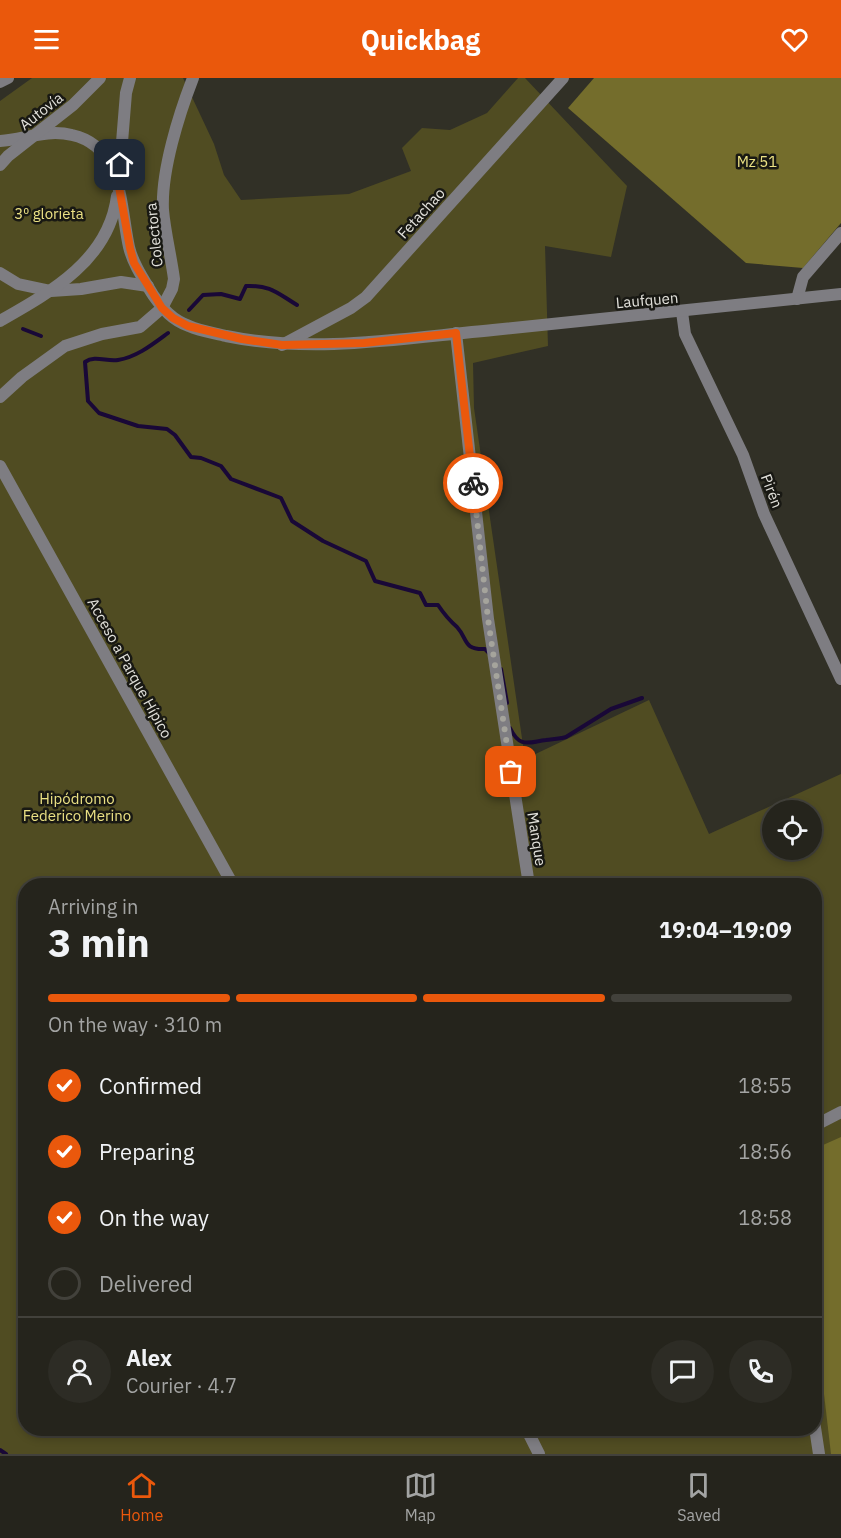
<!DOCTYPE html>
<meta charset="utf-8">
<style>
body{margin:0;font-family:"IBM Plex Sans",sans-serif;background:#2d2c25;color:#f1f3f6;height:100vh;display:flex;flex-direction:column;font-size:22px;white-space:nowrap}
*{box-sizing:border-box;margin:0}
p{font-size:20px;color:#a3a4a3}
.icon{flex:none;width:33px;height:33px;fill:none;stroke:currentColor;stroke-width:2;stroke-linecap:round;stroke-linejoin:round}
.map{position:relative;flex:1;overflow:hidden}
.details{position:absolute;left:18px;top:800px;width:804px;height:558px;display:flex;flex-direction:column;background:#25241c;border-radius:24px;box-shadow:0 3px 9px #0003,0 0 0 2px #42413b}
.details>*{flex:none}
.buttons{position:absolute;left:762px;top:722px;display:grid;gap:12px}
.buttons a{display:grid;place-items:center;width:60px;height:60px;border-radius:50%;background:#25241c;box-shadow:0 3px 9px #0003,0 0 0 2px #42413b;font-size:30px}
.pin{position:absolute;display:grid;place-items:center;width:51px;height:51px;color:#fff;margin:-26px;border-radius:12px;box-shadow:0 3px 9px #0006}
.courier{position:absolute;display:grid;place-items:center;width:60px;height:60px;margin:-30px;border:4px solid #ea580c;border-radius:50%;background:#fff;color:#222;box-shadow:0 2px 8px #0007}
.summary em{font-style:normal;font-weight:800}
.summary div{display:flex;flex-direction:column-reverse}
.summary{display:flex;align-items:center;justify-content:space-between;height:102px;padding:0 30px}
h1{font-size:39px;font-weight:800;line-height:45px}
.bar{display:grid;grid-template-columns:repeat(4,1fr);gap:9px 6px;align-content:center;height:72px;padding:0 30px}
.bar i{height:8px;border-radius:4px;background:#42413b}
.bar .current{background:#ea580c}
.bar p{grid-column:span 4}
.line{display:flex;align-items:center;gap:15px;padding:0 30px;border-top:2px solid #42413b}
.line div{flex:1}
.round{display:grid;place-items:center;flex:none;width:63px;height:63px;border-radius:32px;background:#2d2c25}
ol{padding:0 30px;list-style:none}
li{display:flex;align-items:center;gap:18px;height:66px}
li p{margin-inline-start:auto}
li .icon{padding:6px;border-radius:50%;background:#ea580c;color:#fff;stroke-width:4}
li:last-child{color:#a3a4a3}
li i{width:33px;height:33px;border:3px solid #42413b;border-radius:50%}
header{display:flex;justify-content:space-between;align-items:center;height:78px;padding:0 30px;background:#ea580c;color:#fff;font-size:27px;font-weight:800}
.tabs{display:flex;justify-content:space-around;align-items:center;height:84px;border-top:2px solid #42413b;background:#25241c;font-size:16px;color:#a3a4a3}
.tabs a{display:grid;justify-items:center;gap:3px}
.tabs .current{color:#ea580c}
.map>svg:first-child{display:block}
.green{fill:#504c22;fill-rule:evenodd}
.forest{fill:#746d2c}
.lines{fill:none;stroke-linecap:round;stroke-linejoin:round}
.stream{stroke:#190837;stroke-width:4}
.minor{stroke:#7e7d82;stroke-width:12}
.tertiary{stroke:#7e7d82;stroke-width:12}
.done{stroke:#a5a49c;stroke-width:6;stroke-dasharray:0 10.8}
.route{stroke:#ea580c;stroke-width:8}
.labels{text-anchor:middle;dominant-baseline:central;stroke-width:5;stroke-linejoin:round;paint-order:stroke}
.street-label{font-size:15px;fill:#e3e2dc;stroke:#181813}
.park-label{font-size:15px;fill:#ebe184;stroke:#181813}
</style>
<header><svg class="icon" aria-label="menu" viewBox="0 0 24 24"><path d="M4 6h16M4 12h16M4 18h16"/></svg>Quickbag<svg class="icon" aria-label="heart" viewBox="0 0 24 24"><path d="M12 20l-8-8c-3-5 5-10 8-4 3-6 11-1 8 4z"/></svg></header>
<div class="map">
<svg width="841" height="1376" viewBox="0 0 841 1376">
<rect width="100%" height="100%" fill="#313026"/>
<path class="green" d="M32,0h151l31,66 10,31 17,25 108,-6 62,-23 -9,-23 20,-20 28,2 37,-17 31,-35h7l102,108 -16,71 -66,-11 3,100 -75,17 1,45 51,351 124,-59 60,134 132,-60v680h-841v-1353zM772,732h40v39h-40zM26,807h788v543h-788z"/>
<g class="forest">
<path d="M594,0h247v145l-38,45 -57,-5 -178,-155z"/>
<path d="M841,1059v317h-10l-17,-146v-159z"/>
</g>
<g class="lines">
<g class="stream">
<path d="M189,232l14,-15 18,-1 19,5 6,-13c25,-1 31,7 51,19"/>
<path d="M23,251l18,7"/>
<path d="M168,255c-15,11 -31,24 -50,27 -11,2 -23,-5 -33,2l3,39 11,12 39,13 29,3 8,6 16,22 10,1 20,8 10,13 50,19 11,23 31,20 43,20 9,20 45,12 6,12h12c6,9 11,15 19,22 11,12 6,23 28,22l5,5"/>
<path d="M501,591l6,34"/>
<path d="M510,650c10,21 19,14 36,12 7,-1 13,-1 20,-3l45,-28 31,-11"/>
<path d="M0,1372l6,4"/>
</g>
<g class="minor">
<path d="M0,4l8,-4"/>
<path d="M797,221l6,-22 38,-44"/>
<path d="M162,230l10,-19 2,-10c-3,-23 -9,-46 -11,-69 -2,-39 16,-96 30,-132"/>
<path d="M682,234l3,22 58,121 21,59 77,165"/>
<path d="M456,255l32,286 41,266"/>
<path d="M282,267l69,-37 15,-11 197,-219"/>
<path d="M814,1048l27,-14"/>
<path d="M814,1343l5,33"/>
</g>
<g class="tertiary">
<path d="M0,63c25,-2 47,-12 72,-6 51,11 48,71 57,112 4,17 15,33 24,48 10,14 19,25 36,31 11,5 25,7 37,10 88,18 178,2 267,-6 116,-11 232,-23 348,-36"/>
<path d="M0,87l8,-9 65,-51 27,-27"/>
<path d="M119,101l7,-86 4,-15"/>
<path d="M0,195l18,11 33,7 30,-2 40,-7 27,4"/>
<path d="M0,243c51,-29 109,-61 117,-125"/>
<path d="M0,319l22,-20 43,-31 37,-12 38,-7 22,-19"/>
<path d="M0,388l233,419"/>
<path d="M526,1350l13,26"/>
</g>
</g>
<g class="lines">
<path class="done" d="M473,405l15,136 23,153"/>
<path class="route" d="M120,87l-1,22 11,61 4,15 28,45 11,10 15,8 54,13 40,6 82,-2 92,-10 17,150"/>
</g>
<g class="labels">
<g class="street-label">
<text transform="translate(41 33) rotate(-38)">Autovía</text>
<text transform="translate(421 135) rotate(-48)">Fetachao</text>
<text transform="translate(154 157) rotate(-96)">Colectora</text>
<text transform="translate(647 222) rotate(-5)">Laufquen</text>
<text transform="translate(772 413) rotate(69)">Pirén</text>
<text transform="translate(130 590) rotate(61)">Acceso a Parque Hípico</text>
<text transform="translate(537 761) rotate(81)">Manque</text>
</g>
<g class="park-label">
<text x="757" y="83">Mz 51</text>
<text x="49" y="135">3º glorieta</text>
<text x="77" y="720">Hipódromo<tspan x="77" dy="17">Federico Merino</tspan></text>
</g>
</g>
</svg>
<div class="buttons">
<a><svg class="icon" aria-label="locate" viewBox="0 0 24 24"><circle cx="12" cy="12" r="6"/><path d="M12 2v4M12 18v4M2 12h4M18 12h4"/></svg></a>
</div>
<div class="pin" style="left:511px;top:694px;background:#ea580c"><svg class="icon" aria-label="bag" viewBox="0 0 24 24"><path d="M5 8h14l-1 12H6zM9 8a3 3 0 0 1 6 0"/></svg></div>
<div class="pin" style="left:120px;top:87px;background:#1f2937"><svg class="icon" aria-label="home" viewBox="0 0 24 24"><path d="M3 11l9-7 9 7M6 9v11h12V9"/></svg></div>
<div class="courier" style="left:473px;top:405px"><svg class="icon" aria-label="bike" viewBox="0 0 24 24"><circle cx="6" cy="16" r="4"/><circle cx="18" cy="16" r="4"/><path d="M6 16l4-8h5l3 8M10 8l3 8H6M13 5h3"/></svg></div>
<section class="details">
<div class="summary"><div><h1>3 min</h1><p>Arriving in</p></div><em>19:04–19:09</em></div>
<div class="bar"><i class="current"></i><i class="current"></i><i class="current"></i><i></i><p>On the way · 310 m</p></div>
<ol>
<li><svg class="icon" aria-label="check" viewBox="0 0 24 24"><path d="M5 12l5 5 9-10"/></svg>Confirmed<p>18:55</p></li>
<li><svg class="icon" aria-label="check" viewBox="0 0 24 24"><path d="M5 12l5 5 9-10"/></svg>Preparing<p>18:56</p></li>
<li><svg class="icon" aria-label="check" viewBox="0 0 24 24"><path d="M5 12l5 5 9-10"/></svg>On the way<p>18:58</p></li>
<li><i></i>Delivered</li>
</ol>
<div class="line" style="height:108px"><a class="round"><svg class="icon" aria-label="person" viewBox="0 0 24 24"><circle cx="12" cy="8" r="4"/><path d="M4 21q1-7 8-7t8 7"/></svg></a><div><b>Alex</b><p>Courier · 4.7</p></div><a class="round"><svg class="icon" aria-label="chat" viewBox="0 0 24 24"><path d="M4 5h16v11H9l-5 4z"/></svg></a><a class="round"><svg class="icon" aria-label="phone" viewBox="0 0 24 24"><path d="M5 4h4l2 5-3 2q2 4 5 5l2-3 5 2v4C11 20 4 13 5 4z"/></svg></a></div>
</section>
</div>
<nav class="tabs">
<a class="current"><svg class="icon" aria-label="home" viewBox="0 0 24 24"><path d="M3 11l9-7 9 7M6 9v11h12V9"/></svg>Home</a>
<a><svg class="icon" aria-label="map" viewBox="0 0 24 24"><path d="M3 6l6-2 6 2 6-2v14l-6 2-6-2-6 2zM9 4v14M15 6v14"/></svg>Map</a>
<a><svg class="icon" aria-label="saved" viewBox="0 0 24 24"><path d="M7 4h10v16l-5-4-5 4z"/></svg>Saved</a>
</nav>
